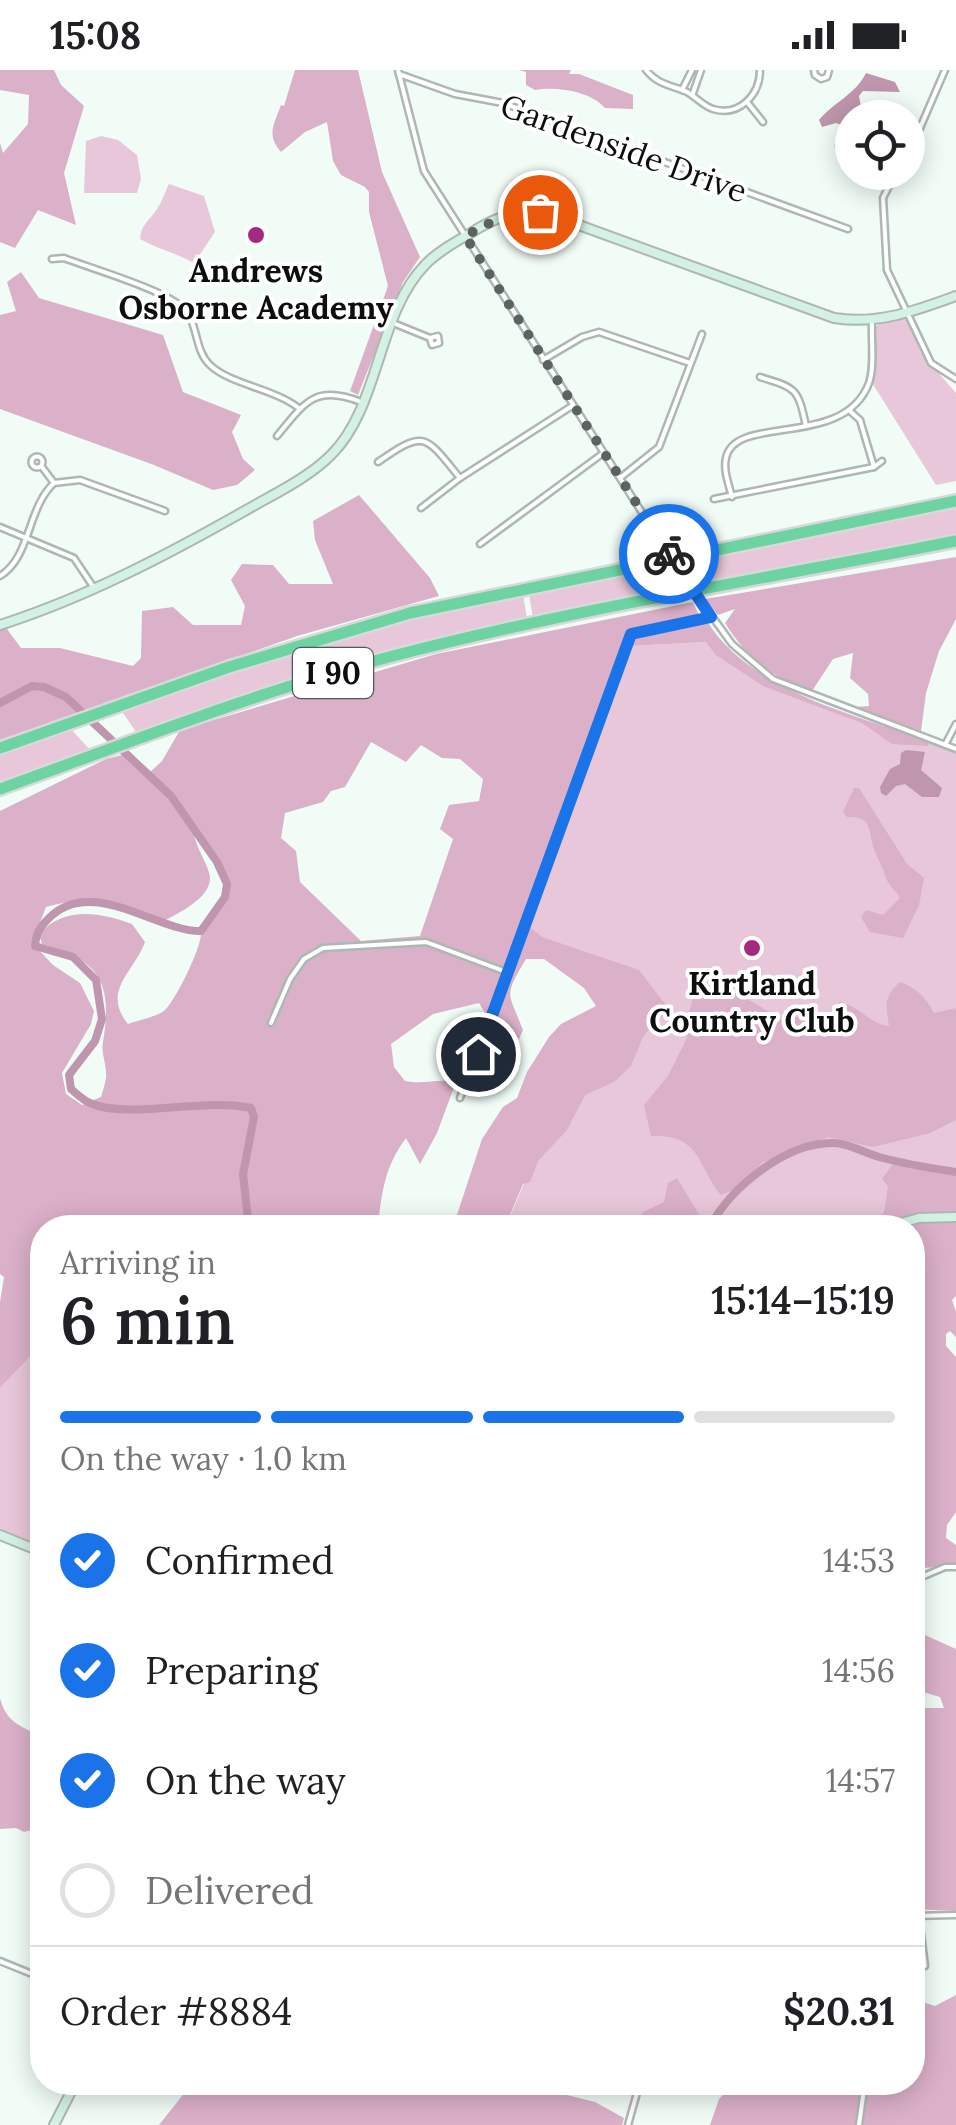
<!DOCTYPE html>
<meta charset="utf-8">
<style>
body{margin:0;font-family:Lora,serif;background:#f2f2f2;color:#202124;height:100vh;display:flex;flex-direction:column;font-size:38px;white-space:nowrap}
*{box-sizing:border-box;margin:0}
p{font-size:32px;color:#757577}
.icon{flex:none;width:55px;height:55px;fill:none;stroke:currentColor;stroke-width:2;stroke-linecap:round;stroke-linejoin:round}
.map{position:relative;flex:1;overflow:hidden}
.panel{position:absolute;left:30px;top:1145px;width:895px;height:880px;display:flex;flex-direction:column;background:#fff;border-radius:40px;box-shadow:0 5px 25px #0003}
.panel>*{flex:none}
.tools{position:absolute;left:835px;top:30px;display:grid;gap:20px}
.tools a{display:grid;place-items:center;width:90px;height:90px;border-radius:50%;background:#fff;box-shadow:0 5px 25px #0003;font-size:50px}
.pin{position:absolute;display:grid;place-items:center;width:85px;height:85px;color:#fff;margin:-42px;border:5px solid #fff;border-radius:50%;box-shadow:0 2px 10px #0007}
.courier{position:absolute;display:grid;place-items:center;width:100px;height:100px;margin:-50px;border:8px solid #1a73e8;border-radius:50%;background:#fff;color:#222;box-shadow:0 2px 12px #0007}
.headline em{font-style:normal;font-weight:600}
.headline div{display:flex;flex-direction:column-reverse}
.headline{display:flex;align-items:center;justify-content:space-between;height:170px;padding:0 30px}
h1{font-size:65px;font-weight:600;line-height:75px}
.bar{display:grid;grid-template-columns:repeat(4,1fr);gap:15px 10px;align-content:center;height:120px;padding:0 30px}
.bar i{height:12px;border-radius:8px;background:#e0e0e0}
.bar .current{background:#1a73e8}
.bar p{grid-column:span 4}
.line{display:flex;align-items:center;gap:25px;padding:0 30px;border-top:2px solid #e0e0e0}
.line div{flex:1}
ol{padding:0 30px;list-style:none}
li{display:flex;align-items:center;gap:30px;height:110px}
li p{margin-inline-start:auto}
li .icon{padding:10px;border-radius:50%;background:#1a73e8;color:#fff;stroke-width:4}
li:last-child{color:#757577}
li i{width:55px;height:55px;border:5px solid #e0e0e0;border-radius:50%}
.status{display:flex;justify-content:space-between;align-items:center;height:70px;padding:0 50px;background:#fff;direction:ltr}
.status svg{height:28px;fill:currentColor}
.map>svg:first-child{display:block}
.green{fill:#e7c7d9}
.forest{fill:#dbb0c9;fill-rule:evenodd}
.water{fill:#bf96ad}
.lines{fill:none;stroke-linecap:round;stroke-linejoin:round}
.river{stroke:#bf96ad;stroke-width:8}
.street-casing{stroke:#aeb8b3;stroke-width:9}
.secondary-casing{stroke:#aeb8b3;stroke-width:12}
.highway-casing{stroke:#d8d9d8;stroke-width:16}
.street{stroke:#fff;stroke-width:4}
.secondary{stroke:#d3f2e3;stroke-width:8}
.highway{stroke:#6dd3a3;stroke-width:11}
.street-bridge-casing{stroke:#aeb8b3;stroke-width:9;stroke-linecap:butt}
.street-bridge{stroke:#fff;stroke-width:4}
.done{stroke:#5c625f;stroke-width:10;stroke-dasharray:0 18}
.route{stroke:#1a73e8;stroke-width:12}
.poi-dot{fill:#a42a7e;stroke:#fff;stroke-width:4}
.labels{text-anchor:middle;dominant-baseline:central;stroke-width:8;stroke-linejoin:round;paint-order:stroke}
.shield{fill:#fff;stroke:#555756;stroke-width:2.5}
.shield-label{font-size:30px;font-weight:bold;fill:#0c0f0d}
.street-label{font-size:32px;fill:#0c0f0d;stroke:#fff}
.poi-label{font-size:32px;font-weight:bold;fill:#0c0f0d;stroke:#fff}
</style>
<div class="status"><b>15:08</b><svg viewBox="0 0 49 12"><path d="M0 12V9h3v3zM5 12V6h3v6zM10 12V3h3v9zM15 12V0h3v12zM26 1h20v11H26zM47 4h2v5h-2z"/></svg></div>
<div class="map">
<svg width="956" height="2055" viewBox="0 0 956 2055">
<rect width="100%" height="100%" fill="#f1fcf6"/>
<g class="green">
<path d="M101,66l17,4 19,15 4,24 -4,14h-53l2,-52z"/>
<path d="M169,114l35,12 11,36 -21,31c-18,-10 -36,-14 -54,-24 1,-14 9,-18 17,-30 5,-7 8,-17 12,-25z"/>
<path d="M902,248l6,3 13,32 35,40v88l-20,4 -65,-104 4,-53 4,-5z"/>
<path d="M956,437v29l-260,51 -18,-25z"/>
<path d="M671,493l18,25 -156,30 -4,-24z"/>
<path d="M523,524l4,25 -389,116 -17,-25c132,-46 264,-89 402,-116z"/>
<path d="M706,572l60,43 190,67v462l-79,14h-372l103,-241 -85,-50 106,-291z"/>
<path d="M70,658l22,24 -92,32v-30z"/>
<path d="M42,1274v205l-42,-17v-144z"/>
</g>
<g class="forest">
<path d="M0,0h54l7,15 23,21 -20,67 12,52 -38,-15 -23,38 -15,-6v-99l3,10 25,-29 1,-29 -29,-5z"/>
<path d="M295,0h63l24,102 38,85 -17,25 -45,113 -8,-4 38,-105 -19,-74v-20l-4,-5 -24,-12 -8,-14 -6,-39 -22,10 -24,20c-15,-17 -7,-28 0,-47l3,1z"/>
<path d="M519,0h52l-2,4h10l54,21v14l-28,-1c-14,-17 -50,-22 -70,-18l-9,-5v-13z"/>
<path d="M21,202l18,26 124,37 20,57 58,23 -9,17 11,27 12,11 -18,15 -24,5 -59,-25 -154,-56v-94l16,-4 -9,-29z"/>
<path d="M359,425l71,83 9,18 -142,40 -297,106v-115l4,-2 17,23h39l73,18 8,-8 1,-47 31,-4 20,18h48l4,-19 -14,-26 11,-16 31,1 16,19h44l-18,-44 -2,-19z"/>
<path d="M956,487v62l-17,32 -13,42 -5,38 -67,-24 15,-1 -1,-12 -18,-16 3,-25 -20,6 -21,32c-38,-12 -66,-34 -87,-68l10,-14 -17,6 -13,-16z"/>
<path d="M693,532l6,13 -65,15 -9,15 -98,280 15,12 97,33 26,34 -3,10 -19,23 -12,29 -17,16 -29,13 -18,35 -29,31 -8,21 -7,2 -18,43h-52l29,-88 21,-32 14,-9 10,-26 22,-35 12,-13 35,-18 -12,-18 -40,-29h-18c-23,39 -18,32 -3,71l-4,9 -22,-6 -18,-30 -46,11 -42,30 3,23 11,14c19,4 33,-3 51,1l-19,51 -17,31 -14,-26c-21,28 -24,53 -28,87l6,2 -342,1v116l-42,44v-86l4,-25 -4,-3v-463l106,-52 20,-5 23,19 13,-12 18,-31 256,-76zM371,672l35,20 15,-17 21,13 18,1 23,20 -4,22 -30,4 -9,24 13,10 -33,97 -59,5 -61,-59 -4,-31 -15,-13 4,-25 38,-11 8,-11 14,-4zM193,761c13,16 41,44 32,66 -6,12 -17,23 -24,34 2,14 -25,68 -36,79 -8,7 -27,10 -37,14 -27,-33 6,-52 17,-82l-13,-18c-32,-12 -68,-18 -93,10l3,10c58,16 71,39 61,98 -2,12 3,20 3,31 1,7 -3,17 -5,24l-19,8 -16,-11 -4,-21 29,-49 3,-13 -14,-28 -27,-18 -18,-19 1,-13 10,-26c38,-13 82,0 118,14 16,-9 47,-23 46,-44 -1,-11 -14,-29 -17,-46z"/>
<path d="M707,551c43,70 148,94 222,120l-1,5 -36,-2 -30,-21 -99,-37 -47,-31 -10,-13 -77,4 3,-11z"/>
<path d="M854,718h5l48,76 17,14 -5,27 -16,33 -33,-6 -9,-15 5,-7 17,5 17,-17c-4,-7 -12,-14 -14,-20 -4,-14 -8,-17 -12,-29 -6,-17 0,-33 -27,-32l-4,-5z"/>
<path d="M708,912l26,9 47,28 17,-2 24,7 6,-3 11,-19c20,3 30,22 50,24 -3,-20 -6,-29 11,-44 17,6 26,16 34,31l22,-5v112l-26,13 -57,14 -45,-10 -66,26 -26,26 -15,6c-25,-31 -20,-61 -70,-59l-7,-31 24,-29 19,-38 1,-22 8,-28z"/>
<path d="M893,1094l63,11v39l-95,14 23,-15 4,-27 -6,-7z"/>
<path d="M677,1108l23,38 -1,11h-63l7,-15 21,-10 4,-19z"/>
<path d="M933,1149l23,1v76l-4,4 4,12v25l-6,-6 -4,3v12l10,11v155l-9,13 -1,13 10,7v21l-33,2 -10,8 -1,-348h-20z"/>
<path d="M913,1552l3,9 40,18v262l-43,-2v-201h31l-4,-11 -27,-8z"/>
<path d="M0,1628c6,24 21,29 42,38v69l-11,9v16l-7,2 -8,-4 -16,1z"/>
<path d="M913,1925l4,5 18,6 21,-11v130h-246l9,-26 15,-16 178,-1z"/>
<path d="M193,2012l352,1 -2,6 52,13 29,16 -2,7h-463z"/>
</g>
<g class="water">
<path d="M866,3l29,9 5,10 -37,-1 -4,5 3,17 -10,5 -1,10 -15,-5 -14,4 -3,-7c15,-18 37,-26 47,-47z"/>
<path d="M906,680l19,2 -4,18 21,18 -3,9h-17l-17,-13 -9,2 -10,10 -5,-3 -1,-6 10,-18 10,-5 1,-11z"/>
</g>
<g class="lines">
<g class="river">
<path d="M0,633l32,-17 12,1 22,10 105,99 46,66 10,22 -2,13 -24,34c-44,1 -109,-56 -152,-13 -9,9 -13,15 -14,28l38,11 23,23 6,39 -7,22 -26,34 2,14c6,5 12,11 19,14 37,17 116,-6 161,5l3,9 -11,57 6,54"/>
<path d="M709,1158c22,-41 77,-86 125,-85 14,0 31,10 45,14 25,7 51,11 77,15"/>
</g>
<defs>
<g id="street">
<path d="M398,0l26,101 238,373"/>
<path d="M646,0c12,15 25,15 41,22 9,5 16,14 26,17 26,8 47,-14 47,-39"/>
<path d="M814,0l1,5 6,4 6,-2 2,-7"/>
<path d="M399,4l56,20 48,9 345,126"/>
<path d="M682,20l10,-20"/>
<path d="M693,23l8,-23"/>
<path d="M747,32l16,20"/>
<path d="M839,76l13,12"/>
<path d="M908,86l37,-86"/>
<path d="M896,102l-13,26 4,72 44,93 25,16"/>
<path d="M52,189l12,-1c26,10 104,33 120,51 15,16 10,41 26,56 21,20 64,23 90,44"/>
<path d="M393,253l37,15 8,-2 1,7 -7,2 -2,-7"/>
<path d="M543,290l39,-23 17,-5 91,31"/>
<path d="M760,307c36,11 38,11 46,49"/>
<path d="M277,366c28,-34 38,-52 84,-34"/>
<circle cx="37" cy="392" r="5.5"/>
<path d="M378,392c47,-33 47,-27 82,16"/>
<path d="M42,397l12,16"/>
<path d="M874,397l8,-6"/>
<path d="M620,408l39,-31 43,-113"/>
<path d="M732,427c-3,-12 -9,-27 -6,-39 9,-45 118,-8 143,-75 6,-17 2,-43 3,-62"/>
<path d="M714,429l160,-32 -14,-47 -9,-8"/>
<path d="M421,438l39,-30 112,-72"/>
<path d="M0,457l74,31 20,30"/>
<path d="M480,474l122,-90"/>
<path d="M0,506c31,-19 27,-68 54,-93l26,-3 85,31"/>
<path d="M706,538l26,36 41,35 183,70"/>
<path d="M945,675l11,-21"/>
<path d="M271,953l19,-44 14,-20 19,-11 103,-6 83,31"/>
<path d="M460,1028l171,-464 80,-17"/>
<path d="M912,1511l33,-14h11"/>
<path d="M912,1846l44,-1"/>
<path d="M912,1853l9,11 4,32"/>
<path d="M0,1891l42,17"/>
<path d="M628,2055l12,-43"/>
<path d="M859,2055l6,-43"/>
</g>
<g id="secondary">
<path d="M0,555c87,-28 169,-71 248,-116 28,-16 60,-31 83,-54 49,-48 46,-141 94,-190 12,-13 29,-22 44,-31 29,-19 51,-26 85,-18l280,102c44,7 81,-7 122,-22"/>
<path d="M883,1158l36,-10 37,-1"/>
<path d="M0,1465l42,17"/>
<path d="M54,2055l22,-43"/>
</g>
<g id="highway">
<path d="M0,678l229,-81 181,-54 546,-112"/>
<path d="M0,719c128,-46 257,-97 389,-132 186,-49 378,-78 567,-116"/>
</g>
</defs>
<use href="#street" class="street-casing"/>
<use href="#secondary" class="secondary-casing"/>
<use href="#highway" class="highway-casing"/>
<use href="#street" class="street"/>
<use href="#secondary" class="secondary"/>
<use href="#highway" class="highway"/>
<defs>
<path id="street-bridge" d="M662,474l44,64"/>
</defs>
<use href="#street-bridge" class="street-bridge-casing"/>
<use href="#street-bridge" class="street-bridge"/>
</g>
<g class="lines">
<path class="done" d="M540,142l-31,1 -44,23 204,318"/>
<path class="route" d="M478,984l153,-420 80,-17 -42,-63"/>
</g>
<g class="poi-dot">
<circle cx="256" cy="165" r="10"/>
<circle cx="752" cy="878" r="10"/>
</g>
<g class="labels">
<rect class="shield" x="293" y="578" width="80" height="50" rx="8"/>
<g class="shield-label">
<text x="333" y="603">I 90</text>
</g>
<g class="street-label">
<text transform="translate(624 78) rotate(20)">Gardenside Drive</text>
</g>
<g class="poi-label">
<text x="256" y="200">Andrews<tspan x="256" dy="37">Osborne Academy</tspan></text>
<text x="752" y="913">Kirtland<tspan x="752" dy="37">Country Club</tspan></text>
</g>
</g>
</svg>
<div class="tools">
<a><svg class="icon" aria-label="locate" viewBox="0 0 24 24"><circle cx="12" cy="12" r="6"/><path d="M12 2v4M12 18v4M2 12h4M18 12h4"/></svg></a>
</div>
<div class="pin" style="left:540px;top:142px;background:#ea580c"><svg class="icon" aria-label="bag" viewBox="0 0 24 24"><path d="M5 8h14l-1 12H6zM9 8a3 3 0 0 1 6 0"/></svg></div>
<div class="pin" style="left:478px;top:984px;background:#1f2937"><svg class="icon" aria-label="home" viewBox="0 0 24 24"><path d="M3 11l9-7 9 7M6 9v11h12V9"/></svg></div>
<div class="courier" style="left:669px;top:484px"><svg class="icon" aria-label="bike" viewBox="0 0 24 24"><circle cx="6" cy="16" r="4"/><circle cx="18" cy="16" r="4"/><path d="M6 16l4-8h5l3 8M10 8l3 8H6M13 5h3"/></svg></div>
<section class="panel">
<div class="headline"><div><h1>6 min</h1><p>Arriving in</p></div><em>15:14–15:19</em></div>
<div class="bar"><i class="current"></i><i class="current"></i><i class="current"></i><i></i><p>On the way · 1.0 km</p></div>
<ol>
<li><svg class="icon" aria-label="check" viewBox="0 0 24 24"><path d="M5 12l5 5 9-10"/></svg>Confirmed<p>14:53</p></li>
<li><svg class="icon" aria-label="check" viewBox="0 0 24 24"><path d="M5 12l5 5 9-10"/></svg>Preparing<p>14:56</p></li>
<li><svg class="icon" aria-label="check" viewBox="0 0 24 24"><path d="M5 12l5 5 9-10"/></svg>On the way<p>14:57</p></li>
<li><i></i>Delivered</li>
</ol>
<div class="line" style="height:130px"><div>Order #8884</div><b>$20.31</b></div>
</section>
</div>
